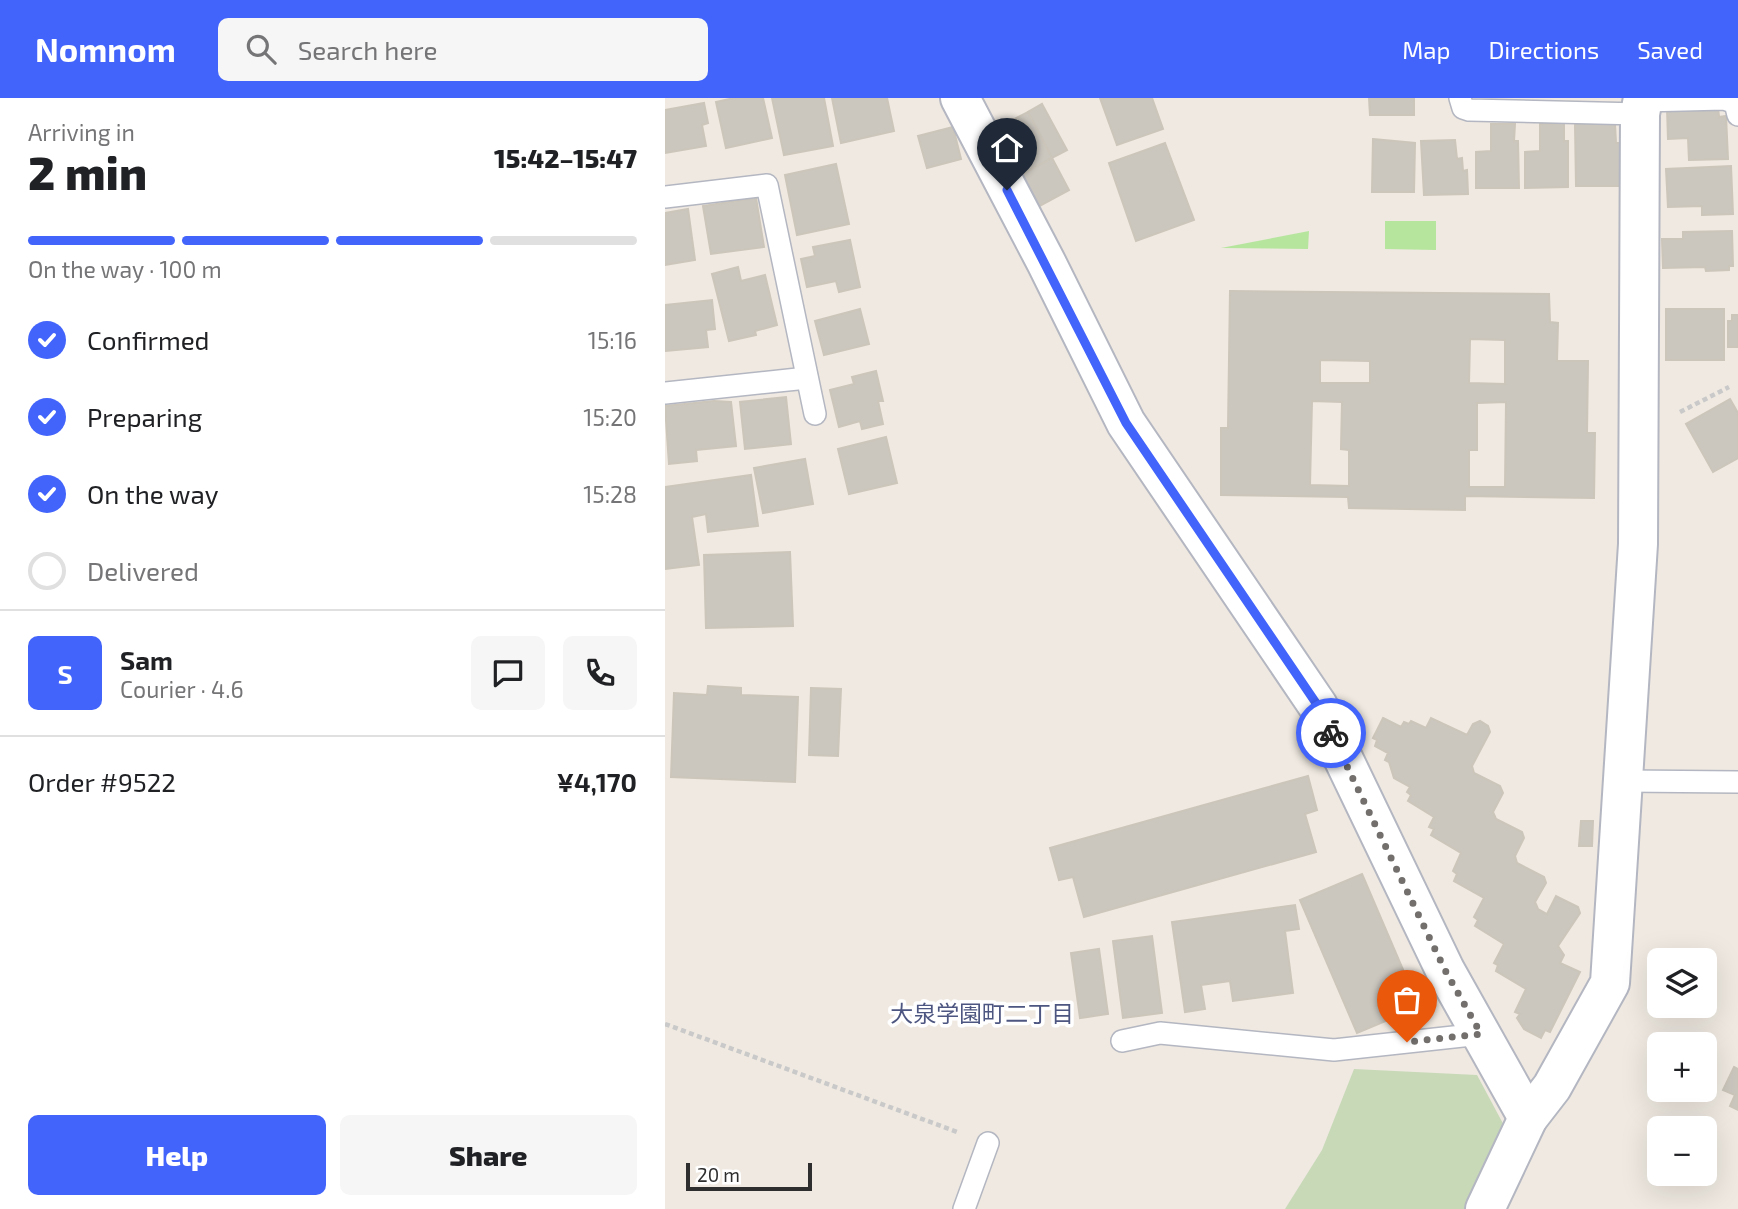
<!DOCTYPE html>
<meta charset="utf-8">
<style>
body{margin:0;font-family:"Exo 2","Noto Sans JP",sans-serif;background:#f6f6f6;color:#202124;height:100vh;display:flex;flex-direction:column;font-size:26px;white-space:nowrap}
*{box-sizing:border-box;margin:0}
p{font-size:23px;color:#757577}
.icon{flex:none;width:38px;height:38px;fill:none;stroke:currentColor;stroke-width:2;stroke-linecap:round;stroke-linejoin:round}
.map{position:relative;flex:1;overflow:hidden}
.side{display:flex;flex-direction:column;background:#fff;width:665px}
.side>*{flex:none}
.controls{position:absolute;left:982px;top:850px;display:grid;gap:14px}
.controls a{display:grid;place-items:center;width:70px;height:70px;border-radius:10px;background:#fff;box-shadow:0 7px 28px #0002;font-size:35px}
.scale{position:absolute;left:21px;bottom:18px;width:126px;box-sizing:border-box;padding-left:7px;border:4px solid #2e2e2e;border-top:0;font-size:19px;line-height:24px;white-space:nowrap;color:#2e2e2e;-webkit-text-stroke:5px #fff;paint-order:stroke}
.pin{position:absolute;display:grid;place-items:center;width:60px;height:60px;color:#fff;margin:-72px -30px;border-radius:50% 50% 50% 0;rotate:-45deg;box-shadow:0 0 7px #0007}
.pin .icon{rotate:45deg}
.courier{position:absolute;display:grid;place-items:center;width:70px;height:70px;margin:-35px;border:5px solid #4264fb;border-radius:50%;background:#fff;color:#222;box-shadow:0 2px 9px #0007}
.overview em{font-style:normal;font-weight:800}
.overview div{display:flex;flex-direction:column-reverse}
.overview{display:flex;align-items:center;justify-content:space-between;height:119px;padding:0 28px}
h1{font-size:46px;font-weight:800;line-height:52px}
.bar{display:grid;grid-template-columns:repeat(4,1fr);gap:10px 7px;align-content:center;height:84px;padding:0 28px}
.bar i{height:9px;border-radius:5px;background:#e0e0e0}
.bar .current{background:#4264fb}
.bar p{grid-column:span 4}
.line{display:flex;align-items:center;gap:18px;padding:0 28px;border-top:2px solid #e0e0e0}
.line div{flex:1}
.round{display:grid;place-items:center;flex:none;width:74px;height:74px;border-radius:10px;background:#f6f6f6}
ol{padding:0 28px;list-style:none}
li{display:flex;align-items:center;gap:21px;height:77px}
li p{margin-inline-start:auto}
li .icon{padding:7px;border-radius:50%;background:#4264fb;color:#fff;stroke-width:4}
li:last-child{color:#757577}
li i{width:38px;height:38px;border:4px solid #e0e0e0;border-radius:50%}
.action{display:flex;gap:14px;margin-top:auto;padding:14px 28px}
.action a{flex:1;height:80px;border-radius:10px;background:#4264fb;color:#fff;font-size:28px;font-weight:800;line-height:80px;text-align:center}
.action a+a{background:#f6f6f6;color:#202124}
header{display:flex;align-items:center;gap:42px;box-sizing:border-box;height:98px;padding:0 35px;background:#4264fb;color:#fff}
header strong{font-size:33px}
nav{display:flex;gap:38px;margin-inline-start:auto;font-size:24px}
.search{width:490px;height:63px;background:#f6f6f6;display:flex;align-items:center;gap:18px;box-sizing:border-box;padding:0 24px;border-radius:10px;color:#757577;font-size:26px}
main{display:flex;flex:1;min-height:0}
.map>svg:first-child{display:block}
.green{fill:#b6e59e}
.cemetery{fill:#c8d9b8}
.building{fill:#cbc7bf;stroke:#cbc5ba;stroke-width:2;fill-rule:evenodd}
.lines{fill:none;stroke-linecap:round;stroke-linejoin:round}
.service-casing{stroke:#b4b7c1;stroke-width:24}
.minor-casing{stroke:#b4b7c1;stroke-width:42}
.path{stroke:#c9c9c9;stroke-width:4.5;stroke-dasharray:5 3.5;stroke-linecap:butt}
.service{stroke:#fff;stroke-width:21}
.minor{stroke:#fff;stroke-width:38}
.done{stroke:#726f6d;stroke-width:7;stroke-dasharray:0 12.6}
.route{stroke:#4264fb;stroke-width:9}
.labels{text-anchor:middle;dominant-baseline:central;stroke-width:7;stroke-linejoin:round;paint-order:stroke}
.neighbourhood-label{font-size:23px;fill:#4d5680;stroke:#fff}
</style>
<header>
<strong>Nomnom</strong>
<div class="search"><svg class="icon" aria-label="search" viewBox="0 0 24 24"><circle cx="10" cy="10" r="6"/><path d="M15 15l6 6"/></svg>Search here</div>
<nav><a>Map</a><a>Directions</a><a>Saved</a></nav>
</header>
<main>
<section class="side">
<div class="overview"><div><h1>2 min</h1><p>Arriving in</p></div><em>15:42–15:47</em></div>
<div class="bar"><i class="current"></i><i class="current"></i><i class="current"></i><i></i><p>On the way · 100 m</p></div>
<ol>
<li><svg class="icon" aria-label="check" viewBox="0 0 24 24"><path d="M5 12l5 5 9-10"/></svg>Confirmed<p>15:16</p></li>
<li><svg class="icon" aria-label="check" viewBox="0 0 24 24"><path d="M5 12l5 5 9-10"/></svg>Preparing<p>15:20</p></li>
<li><svg class="icon" aria-label="check" viewBox="0 0 24 24"><path d="M5 12l5 5 9-10"/></svg>On the way<p>15:28</p></li>
<li><i></i>Delivered</li>
</ol>
<div class="line" style="height:126px"><b class="round" style="background:#4264fb;color:#fff">S</b><div><b>Sam</b><p>Courier · 4.6</p></div><a class="round"><svg class="icon" aria-label="chat" viewBox="0 0 24 24"><path d="M4 5h16v11H9l-5 4z"/></svg></a><a class="round"><svg class="icon" aria-label="phone" viewBox="0 0 24 24"><path d="M5 4h4l2 5-3 2q2 4 5 5l2-3 5 2v4C11 20 4 13 5 4z"/></svg></a></div>
<div class="line" style="height:91px"><div>Order #9522</div><b>¥4,170</b></div>
<div class="action"><a>Help</a><a>Share</a></div>
</section>
<div class="map">
<svg width="1073" height="1111" viewBox="0 0 1073 1111">
<rect width="100%" height="100%" fill="#efe9e1"/>
<g class="green">
<path d="M720,123h51v29l-51,-1z"/>
<path d="M644,133l-1,18 -87,-1z"/>
</g>
<path class="cemetery" d="M689,971l123,6 30,56 -37,78h-185l37,-59z"/>
<g class="building">
<path d="M69,0h29l9,40 -46,10 -10,-46z"/>
<path d="M107,0h52l9,48 -49,9z"/>
<path d="M167,0h55l7,33 -53,12z"/>
<path d="M435,0h52l11,31 -46,16z"/>
<path d="M704,0h45v17h-44z"/>
<path d="M39,5l4,20 -6,2 4,21 -41,7v-43z"/>
<path d="M377,6l25,46 -15,8 -24,-46z"/>
<path d="M1053,9l1,10 7,-1 2,43 -39,1 -1,-22 -20,1 -1,-31z"/>
<path d="M363,14l24,46 -33,18 -24,-47z"/>
<path d="M899,25v18h4v46l-43,1v-36l15,-1v-27z"/>
<path d="M826,26h24l-1,17h4l1,47h-43v-36l15,-1z"/>
<path d="M910,26h40l1,19h5v43h-45z"/>
<path d="M288,29l8,32 -34,9 -9,-32z"/>
<path d="M708,41l42,4 -1,49h-42z"/>
<path d="M790,42l2,19 5,-1 1,13 4,-1 1,24 -44,1 -3,-54z"/>
<path d="M500,45l29,77 -58,21 -27,-78z"/>
<path d="M387,60l17,32 -33,18 -17,-32z"/>
<path d="M171,66l13,60 -52,11 -12,-60z"/>
<path d="M1066,68l2,48 -31,1v-9l-34,1 -2,-38z"/>
<path d="M91,100l8,49 -53,7 -8,-48z"/>
<path d="M23,111l7,51 -30,5v-52z"/>
<path d="M1067,133l1,35h-4v4l-23,1 -1,-4 -42,1 -1,-29h21v-7z"/>
<path d="M185,142l10,47 -21,5 -3,-11 -29,6 -6,-28 14,-3 -2,-9z"/>
<path d="M73,169l3,14 24,-6 12,50 -22,6 1,4 -27,6 -17,-67z"/>
<path d="M565,193l319,3 1,28 8,1 -1,38h31l-1,72h8l-1,65 -129,-2v14l-116,-2 -1,-11 -127,-2v-67h7zM805,241l35,1v44l-36,-1zM655,262l50,1v22h-50zM647,303l30,1 -1,47 8,1v36l-39,-1zM841,304l-1,85h-36v-37h8v-47z"/>
<path d="M47,202l3,29 -9,1 2,17 -43,4v-46z"/>
<path d="M195,211l9,35 -45,11 -9,-34z"/>
<rect x="1001" y="211" width="58" height="51"/>
<path d="M1067,217h6v32h-10v-26h4z"/>
<path d="M211,273l7,30h-5l5,23 -21,5 -2,-8 -21,6 -9,-37 24,-6 -2,-7z"/>
<path d="M121,299l5,47 -46,5 -5,-47z"/>
<path d="M1065,301l8,14v45l-25,14 -27,-48z"/>
<path d="M49,303l17,1 5,44 -40,4 1,11 -28,3 -4,-58z"/>
<path d="M221,339l11,46 -48,11 -11,-45z"/>
<path d="M140,361l8,45 -50,9 -9,-45z"/>
<path d="M86,377l7,51 -50,6 -2,-18 -14,3 7,48 -34,4v-82z"/>
<path d="M125,454l3,74 -87,2 -2,-73z"/>
<path d="M43,588l33,2v7l57,2 -3,85 -124,-5 3,-84 33,2z"/>
<path d="M146,590l30,1 -3,67 -29,-1z"/>
<path d="M718,620l18,9 3,-5 5,2 2,-3 15,7 5,-10 36,17 6,-11 7,-3 8,5 2,6 -18,34 2,7 26,13 3,7 -10,19 3,7 26,13 2,6 -9,18 2,7 27,14 2,6 -11,19 3,7 9,5 9,-18 22,11 2,6 -22,33 6,9 -4,8 20,9 -30,60 -5,-2 -4,8 -17,-9 -7,-11 3,-4 -5,-2 11,-23 -30,-18 2,-6 -4,-2 10,-19 -29,-18 3,-6 -4,-3 10,-19 -30,-17 3,-7 -4,-3 8,-18 -30,-18 3,-6 -5,-2 5,-10 -26,-16 3,-6 -4,-3 3,-5 -16,-9 -5,-16 -4,-2 3,-7 -13,-7 2,-6 -4,-2z"/>
<path d="M643,678l9,34 -12,4 11,38 -232,65 -11,-40 -14,3 -9,-32z"/>
<path d="M916,723h12l-1,25h-13z"/>
<path d="M697,776l57,133 -62,26 -57,-133z"/>
<path d="M630,807l4,24 -14,2 8,62 -60,8 -3,-20 -29,4 4,24 -20,3 -13,-90z"/>
<path d="M487,838l10,77 -39,5 -10,-77z"/>
<path d="M434,851l9,65 -28,4 -9,-65z"/>
<path d="M1069,969l4,2v41l-8,-4 5,-11 -12,-5z"/>
</g>
<g class="lines">
<defs>
<g id="service">
<path d="M795,0l3,10 6,2 171,4"/>
<path d="M978,3l81,-2 11,4 3,12"/>
<path d="M0,99l102,-12 48,229"/>
<path d="M0,295l142,-15"/>
<path d="M959,683l114,1"/>
<path d="M457,943l38,-8 174,17 147,-16"/>
<path d="M299,1111l24,-66"/>
</g>
<g id="minor">
<path d="M295,0l86,164 80,161 192,283 127,264 83,148"/>
<path d="M820,1111l43,-91 24,-31 58,-104 28,-439 2,-430 3,-16"/>
</g>
</defs>
<use href="#service" class="service-casing"/>
<use href="#minor" class="minor-casing"/>
<g class="path">
<path d="M1015,314l49,-25"/>
<path d="M0,926l295,109"/>
</g>
<use href="#service" class="service"/>
<use href="#minor" class="minor"/>
</g>
<g class="lines">
<path class="done" d="M666,635l114,237 36,64 -74,8"/>
<path class="route" d="M342,92l119,233 192,283 13,27"/>
</g>
<g class="labels">
<g class="neighbourhood-label">
<text x="317" y="915">大泉学園町二丁目</text>
</g>
</g>
</svg>
<div class="controls">
<a><svg class="icon" aria-label="layers" viewBox="0 0 24 24"><path d="M12 4l9 5-9 5-9-5zM3 14l9 5 9-5"/></svg></a>
<a>+</a>
<a>−</a>
</div>
<div class="scale">20 m</div>
<div class="pin" style="left:742px;top:944px;background:#ea580c"><svg class="icon" aria-label="bag" viewBox="0 0 24 24"><path d="M5 8h14l-1 12H6zM9 8a3 3 0 0 1 6 0"/></svg></div>
<div class="pin" style="left:342px;top:92px;background:#1f2937"><svg class="icon" aria-label="home" viewBox="0 0 24 24"><path d="M3 11l9-7 9 7M6 9v11h12V9"/></svg></div>
<div class="courier" style="left:666px;top:635px"><svg class="icon" aria-label="bike" viewBox="0 0 24 24"><circle cx="6" cy="16" r="4"/><circle cx="18" cy="16" r="4"/><path d="M6 16l4-8h5l3 8M10 8l3 8H6M13 5h3"/></svg></div>
</div>
</main>
